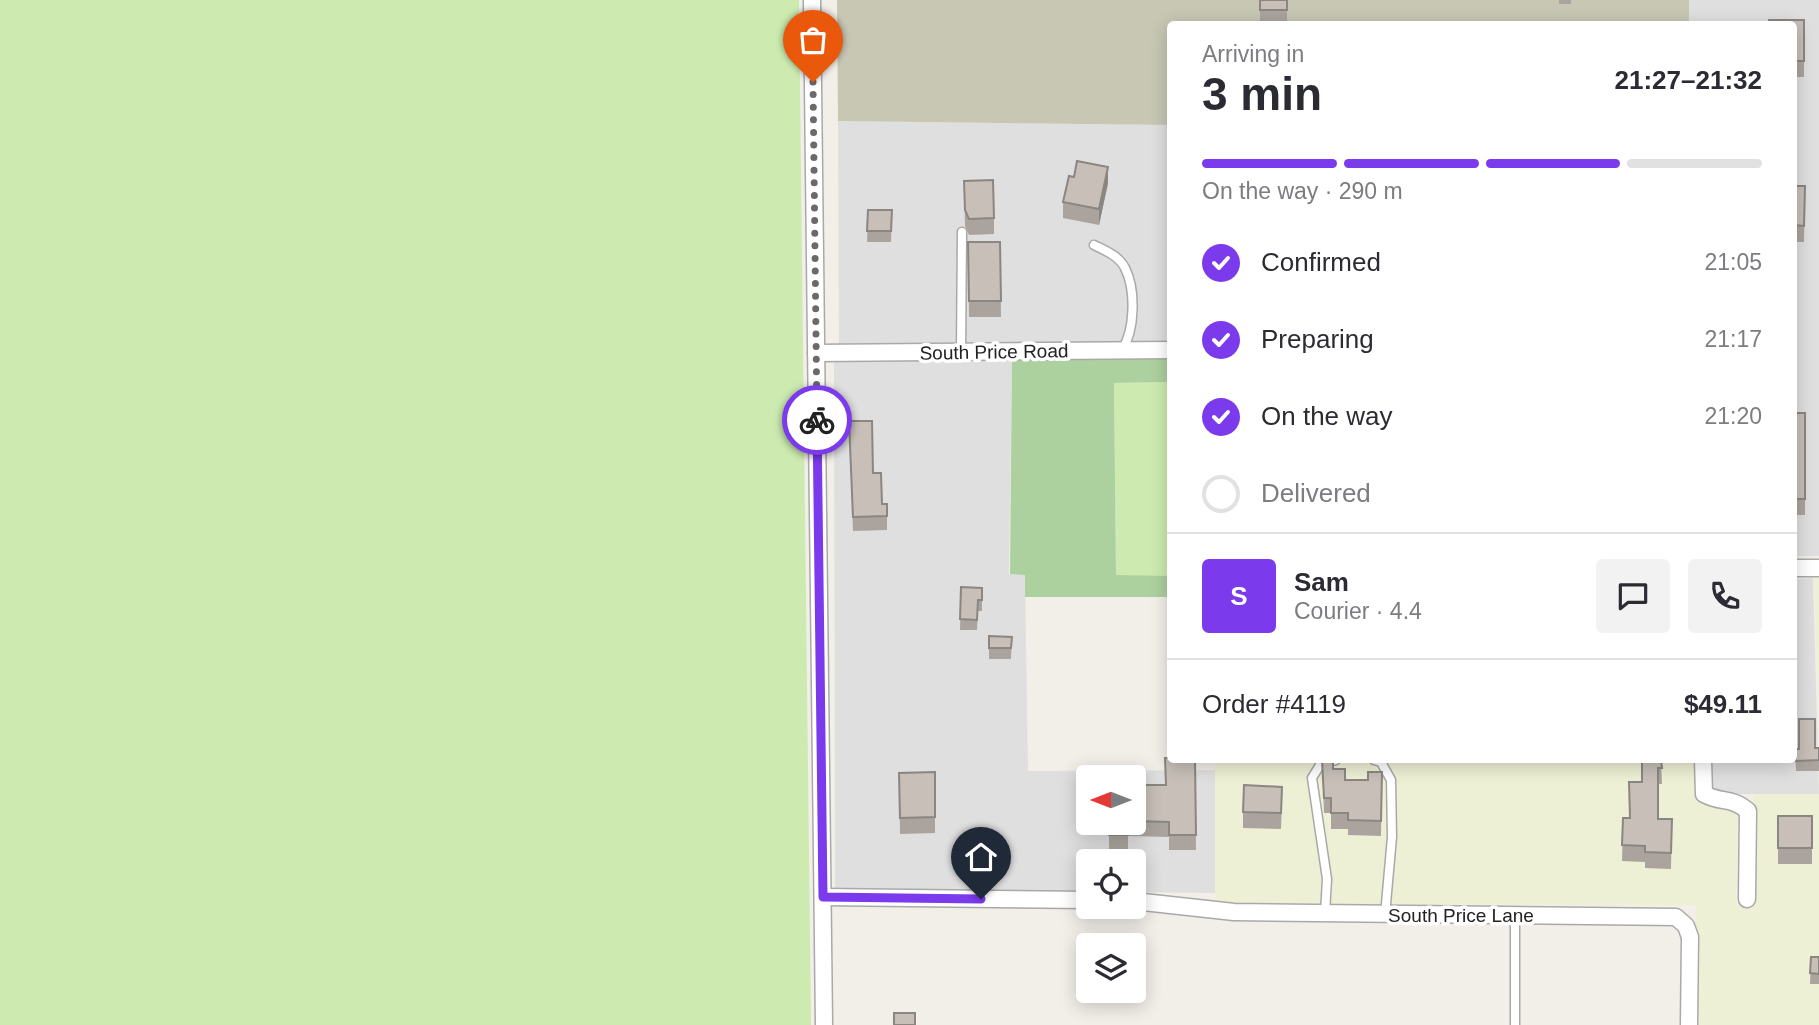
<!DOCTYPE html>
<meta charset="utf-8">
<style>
body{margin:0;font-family:Arial,sans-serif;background:#f2f2f3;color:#2b2b33;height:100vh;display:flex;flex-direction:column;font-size:26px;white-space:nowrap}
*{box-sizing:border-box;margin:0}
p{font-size:23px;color:#7c7c81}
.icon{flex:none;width:38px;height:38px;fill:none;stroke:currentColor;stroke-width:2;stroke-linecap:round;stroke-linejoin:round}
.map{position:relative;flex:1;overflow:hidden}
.panel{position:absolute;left:1167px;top:21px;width:630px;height:742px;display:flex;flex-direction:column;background:#fff;border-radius:7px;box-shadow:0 4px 18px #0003}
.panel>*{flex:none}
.needle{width:46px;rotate:270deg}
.tools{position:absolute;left:1076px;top:765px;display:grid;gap:14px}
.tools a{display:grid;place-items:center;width:70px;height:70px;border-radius:7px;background:#fff;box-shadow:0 4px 18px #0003;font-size:35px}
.pin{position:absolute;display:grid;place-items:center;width:60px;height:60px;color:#fff;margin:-72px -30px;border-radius:50% 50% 50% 0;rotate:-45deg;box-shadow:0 0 7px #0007}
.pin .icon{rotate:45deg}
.courier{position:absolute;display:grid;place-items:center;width:70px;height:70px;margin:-35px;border:5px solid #7c3aed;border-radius:50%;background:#fff;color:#222;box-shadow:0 2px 9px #0007}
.head em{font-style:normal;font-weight:700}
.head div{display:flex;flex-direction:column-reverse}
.head{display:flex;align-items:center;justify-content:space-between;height:119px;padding:0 35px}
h1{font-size:46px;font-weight:700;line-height:52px}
.bar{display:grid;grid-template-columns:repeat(4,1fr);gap:10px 7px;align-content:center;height:84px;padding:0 35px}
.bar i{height:9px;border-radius:5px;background:#e1e1e2}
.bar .current{background:#7c3aed}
.bar p{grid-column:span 4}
.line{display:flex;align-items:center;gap:18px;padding:0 35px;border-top:2px solid #e1e1e2}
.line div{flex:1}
.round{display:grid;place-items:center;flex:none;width:74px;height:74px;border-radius:7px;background:#f2f2f3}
ol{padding:0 35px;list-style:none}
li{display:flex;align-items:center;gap:21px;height:77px}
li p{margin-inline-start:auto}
li .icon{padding:7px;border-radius:50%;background:#7c3aed;color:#fff;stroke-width:4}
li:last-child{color:#7c7c81}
li i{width:38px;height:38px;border:4px solid #e1e1e2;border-radius:50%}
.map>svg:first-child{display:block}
.residential{fill:#e0dfdf;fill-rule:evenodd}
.construction{fill:#c7c7b4}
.farmland{fill:#eef0d5}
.grass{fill:#cdebb0}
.forest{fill:#add19e}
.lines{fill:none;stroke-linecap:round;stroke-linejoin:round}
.service-casing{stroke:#a9a9a9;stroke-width:11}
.minor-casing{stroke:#a9a9a9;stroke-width:19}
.service{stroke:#fff;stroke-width:8}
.minor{stroke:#fff;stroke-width:16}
.wall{fill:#aba49e}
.shaded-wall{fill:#8b8681}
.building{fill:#c7bfb8;stroke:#8b8681;stroke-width:2}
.done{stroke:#6b6a68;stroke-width:7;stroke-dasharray:0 12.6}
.route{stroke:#7c3aed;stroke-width:9}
.labels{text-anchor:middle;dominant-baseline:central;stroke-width:7;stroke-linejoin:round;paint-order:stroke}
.street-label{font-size:19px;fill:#222;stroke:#fff}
</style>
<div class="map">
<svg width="1819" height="1025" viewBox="0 0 1819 1025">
<rect width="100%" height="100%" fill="#f2efe9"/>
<g class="residential">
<path d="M1689,0h130v556h-25v-532h-105z"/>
<path d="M838,121l333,4v216l-332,7z"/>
<path d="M1012,358l-3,216h16l3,197 187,-1v123l-81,-1v-31h-46v31l-253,-2 -1,-529zM1088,777h46v45h-46z"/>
<path d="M1813,578l6,216h-101l-6,-8 -1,-26h83v-181z"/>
</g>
<path class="construction" d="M837,0h852v24h-518v101l-333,-4z"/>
<g class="farmland">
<path d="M1814,578h5v138z"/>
<path d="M1215,760h479l1,35 10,8 23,1 10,11 -2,90 16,-1 1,-110h66v231h-122l-1,-120 -481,-1z"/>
</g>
<g class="grass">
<path d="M0,0h799l12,1025h-811z"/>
<path d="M1171,382v194h-55l-2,-193z"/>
</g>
<g class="forest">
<path d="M1171,357v25l-57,1 2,192 55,1v21h-146v-22l-15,-1 2,-216z"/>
<rect x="1167" y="620" width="4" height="67"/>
</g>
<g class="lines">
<defs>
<g id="service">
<path d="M1094,245c12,6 25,11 31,23 11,22 10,62 -3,82"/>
<path d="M961,352l1,-120"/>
<path d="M1374,760l7,2 10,18 1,57 -7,78"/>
<path d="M1325,913l2,-34 -15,-101 8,-13 16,-5"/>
<path d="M1515,914v111"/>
</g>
<g id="minor">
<path d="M812,0l12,1025"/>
<path d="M816,353l355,-3"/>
<path d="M1794,568h25"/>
<path d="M1703,760l1,34c19,10 26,2 44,17l-1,88"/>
<path d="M823,897l265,3"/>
<path d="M1134,901l100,11 442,5 10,9 4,11 -1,88"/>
</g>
</defs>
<use href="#service" class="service-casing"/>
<use href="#minor" class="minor-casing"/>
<use href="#service" class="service"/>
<use href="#minor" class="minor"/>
</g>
<g class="wall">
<rect x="1260" y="0" width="27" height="24"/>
<rect x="1559" y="0" width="12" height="4"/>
<path d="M1804,20v57h-10v-53z"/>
<path d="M964,181l30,37v16l-25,1 -4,-9z"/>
<path d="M1108,183l-9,42 -36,-7v-16z"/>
<path d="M1794,186h11l-1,56h-10z"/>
<path d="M868,210h24l-1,32h-24z"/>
<path d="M968,242h32l1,75h-32z"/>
<path d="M1168,244h3v50h-2z"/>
<path d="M1794,286h1l1,63h-2z"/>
<rect x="1794" y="413" width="11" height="102"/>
<path d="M849,421l24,52 9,31h5v26l-34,1z"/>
<path d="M961,587l21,1v23h-4l-1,19h-17z"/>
<path d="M989,636l23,1 -1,22h-22z"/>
<path d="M1819,748v23h-23l-1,-22z"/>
<path d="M1195,760l1,90h-27v-13l-41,-1v14h-19v-28h25v-37h32z"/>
<path d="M1322,760l23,20h23l14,-8 -1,64 -33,-1v-6h-17v-16h-7z"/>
<path d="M1661,760l1,24h-4v35h14l-1,50 -26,-1v-6l-23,-1 1,-43h6l13,-36z"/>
<path d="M935,772v61l-35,1 -1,-61z"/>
<path d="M1282,803l-1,26 -38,-1v-16z"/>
<rect x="1778" y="816" width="34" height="48"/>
<path d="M1811,957h8v27h-9z"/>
</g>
<path class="shaded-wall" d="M1108,167v16l-9,42v-16z"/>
<g class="building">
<rect x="1260" y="0" width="27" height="10"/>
<path d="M1769,20h35v41h-10v-37h-25z"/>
<path d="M1077,161l31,6 -9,42 -36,-7 6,-26 5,1z"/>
<path d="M993,180l1,38 -25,1 -4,-9 -1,-29z"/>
<path d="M1794,186h11l-1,40 -10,-1z"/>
<path d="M868,210h24l-1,21h-24z"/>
<path d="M968,242h32l1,59h-32z"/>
<path d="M1168,244h3v34h-2z"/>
<path d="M1794,286h1l1,52h-2z"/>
<rect x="1794" y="413" width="11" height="86"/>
<path d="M849,421h23l1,52h8l1,31h5v12l-34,1z"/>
<path d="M961,587l21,1v12h-4l-1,20 -17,-1z"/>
<path d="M989,636l23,1 -1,11h-22z"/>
<path d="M1799,719h16v29h4v12l-23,1 -1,-12h4z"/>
<path d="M1165,758h6v2h24l1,75h-27v-13l-35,-1v-36h32z"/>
<path d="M1322,760h11v9h12v11h23v-8h14l-1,49 -33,-1v-7h-17v-15h-7z"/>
<path d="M1642,760h19l1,8h-4v51h14l-1,34 -26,-1v-6l-23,-1 1,-27h7l-1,-36h13z"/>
<path d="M935,772v45l-35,1 -1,-45z"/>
<path d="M1244,785l38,2 -1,26 -38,-1z"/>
<rect x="1778" y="816" width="34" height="32"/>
<rect x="1109" y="822" width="19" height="13"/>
<path d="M1811,957h8v17l-9,-1z"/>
<rect x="894" y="1013" width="21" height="12"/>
</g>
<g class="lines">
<path class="done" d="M813,82l4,338"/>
<path class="route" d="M817,420l6,477 158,2"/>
</g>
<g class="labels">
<g class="street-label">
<text transform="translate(994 352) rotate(-1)">South Price Road</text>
<text x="1461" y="915">South Price Lane</text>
</g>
</g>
</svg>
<div class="tools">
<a><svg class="needle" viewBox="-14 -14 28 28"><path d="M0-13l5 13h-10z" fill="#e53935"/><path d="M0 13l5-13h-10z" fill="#7c7c81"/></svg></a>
<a><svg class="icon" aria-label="locate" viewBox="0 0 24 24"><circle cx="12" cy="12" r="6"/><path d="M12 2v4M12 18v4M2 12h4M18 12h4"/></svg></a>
<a><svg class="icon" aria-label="layers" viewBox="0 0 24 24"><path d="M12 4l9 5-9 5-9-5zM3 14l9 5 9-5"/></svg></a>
</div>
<div class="pin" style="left:813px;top:82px;background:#ea580c"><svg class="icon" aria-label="bag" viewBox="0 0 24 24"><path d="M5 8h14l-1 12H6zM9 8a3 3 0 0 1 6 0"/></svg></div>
<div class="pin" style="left:981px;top:899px;background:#1f2937"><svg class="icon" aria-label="home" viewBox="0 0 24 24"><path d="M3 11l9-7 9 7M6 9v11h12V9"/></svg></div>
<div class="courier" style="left:817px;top:420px"><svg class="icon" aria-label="bike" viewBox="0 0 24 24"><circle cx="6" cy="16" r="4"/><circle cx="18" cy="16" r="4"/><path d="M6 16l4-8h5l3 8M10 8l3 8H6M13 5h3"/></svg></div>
<section class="panel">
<div class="head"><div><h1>3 min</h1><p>Arriving in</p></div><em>21:27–21:32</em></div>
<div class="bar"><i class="current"></i><i class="current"></i><i class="current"></i><i></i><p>On the way · 290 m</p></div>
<ol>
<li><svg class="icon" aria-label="check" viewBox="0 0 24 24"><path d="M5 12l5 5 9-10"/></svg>Confirmed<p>21:05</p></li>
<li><svg class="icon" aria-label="check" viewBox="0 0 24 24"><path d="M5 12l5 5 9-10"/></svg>Preparing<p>21:17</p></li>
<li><svg class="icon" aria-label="check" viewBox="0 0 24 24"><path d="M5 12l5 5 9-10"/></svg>On the way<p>21:20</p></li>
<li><i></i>Delivered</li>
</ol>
<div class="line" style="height:126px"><b class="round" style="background:#7c3aed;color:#fff">S</b><div><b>Sam</b><p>Courier · 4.4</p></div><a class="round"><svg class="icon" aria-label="chat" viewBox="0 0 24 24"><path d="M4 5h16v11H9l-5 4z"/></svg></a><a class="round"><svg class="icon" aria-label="phone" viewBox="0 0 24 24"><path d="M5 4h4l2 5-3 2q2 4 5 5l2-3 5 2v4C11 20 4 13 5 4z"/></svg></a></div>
<div class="line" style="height:91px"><div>Order #4119</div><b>$49.11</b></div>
</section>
</div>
